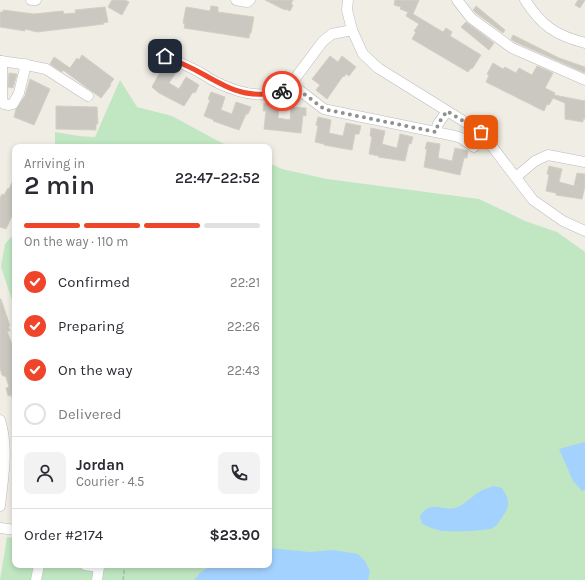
<!DOCTYPE html>
<meta charset="utf-8">
<style>
body{margin:0;font-family:Karla,sans-serif;background:#f2f2f3;color:#2b2b33;height:100vh;display:flex;flex-direction:column;font-size:15px;white-space:nowrap}
*{box-sizing:border-box;margin:0}
p{font-size:13px;color:#7c7c81}
.icon{flex:none;width:22px;height:22px;fill:none;stroke:currentColor;stroke-width:2;stroke-linecap:round;stroke-linejoin:round}
.map{position:relative;flex:1;overflow:hidden}
.panel{position:absolute;left:12px;top:144px;width:260px;height:424px;display:flex;flex-direction:column;background:#fff;border-radius:8px;box-shadow:0 2px 6px #0003}
.panel>*{flex:none}
.pin{position:absolute;display:grid;place-items:center;width:34px;height:34px;color:#fff;margin:-17px;border-radius:8px;box-shadow:0 2px 6px #0006}
.courier{position:absolute;display:grid;place-items:center;width:40px;height:40px;margin:-20px;border:3px solid #ef452a;border-radius:50%;background:#fff;color:#222;box-shadow:0 1px 5px #0007}
.head em{font-style:normal;font-weight:600}
.head div{display:flex;flex-direction:column-reverse}
.head{display:flex;align-items:center;justify-content:space-between;height:68px;padding:0 12px}
h1{font-size:26px;font-weight:600;line-height:30px}
.bar{display:grid;grid-template-columns:repeat(4,1fr);gap:6px 4px;align-content:center;height:48px;padding:0 12px}
.bar i{height:5px;border-radius:3px;background:#e1e1e2}
.bar .selected{background:#ef452a}
.bar p{grid-column:span 4}
.line{display:flex;align-items:center;gap:10px;padding:0 12px;border-top:1px solid #e1e1e2}
.line div{flex:1}
.round{display:grid;place-items:center;flex:none;width:42px;height:42px;border-radius:8px;background:#f2f2f3}
ol{padding:0 12px;list-style:none}
li{display:flex;align-items:center;gap:12px;height:44px}
li p{margin-inline-start:auto}
li .icon{padding:4px;border-radius:50%;background:#ef452a;color:#fff;stroke-width:4}
li:last-child{color:#7c7c81}
li i{width:22px;height:22px;border:2px solid #e1e1e2;border-radius:50%}
.map>svg:first-child{display:block}
.green{fill:#c0e7c2}
.water{fill:#a4d2ff}
.building{fill:#cac8c1;stroke:#d4cfc2}
.lines{fill:none;stroke-linecap:round;stroke-linejoin:round}
.minor-casing{stroke:#b9bcc1;stroke-width:11}
.path{stroke:#97c6a7;stroke-width:1.5;stroke-dasharray:4 2;stroke-linecap:butt}
.minor{stroke:#fff;stroke-width:10}
.done{stroke:#8f9191;stroke-width:4;stroke-dasharray:0 7.2}
.route{stroke:#ef452a;stroke-width:5}
</style>
<div class="map">
<svg width="585" height="580" viewBox="0 0 585 580">
<rect width="100%" height="100%" fill="#efede4"/>
<g class="green">
<path d="M120,80l17,27 35,9 46,25 13,6h-176v-15l24,4 16,1z"/>
<path d="M269,163l13,6 45,10 152,20 46,22 32,11 28,20v328h-585l7,-43 8,1v27h254z"/>
<path d="M15,233v76l-14,-42 4,-23z"/>
</g>
<g class="water">
<path d="M585,442v48l-3,1 -9,-10 -14,-32z"/>
<path d="M494,486l8,2c7,11 9,16 1,28 -3,4 -5,9 -10,12 -7,3 -41,4 -50,3 -7,-1 -14,-4 -21,-7l-2,-8c11,-17 21,-5 35,-8 9,-3 16,-11 24,-16 4,-3 10,-4 15,-6z"/>
<path d="M269,548l41,4 23,-2 25,4 7,7 5,10 -2,9h-174l7,-8 11,-7h57z"/>
</g>
<g class="building">
<path d="M112,0h13l4,2 -7,13 -14,-8z"/>
<path d="M265,0h28l-2,4 2,1 -3,6 -4,-2 -1,1z"/>
<path d="M395,0h24l-6,14 30,18 3,-4 6,4 -2,4 31,19 -9,14 -1,-1 -3,4 -56,-33 4,-7 -2,-1 5,-7 -13,-8 2,-4 -8,-3 1,-2 -7,-2z"/>
<path d="M578,0h7l-5,8 -5,-3z"/>
<path d="M211,6l7,1v5l36,5 -3,16h-1l-1,5 -65,-10 1,-4 -2,-1 3,-16 24,4z"/>
<path d="M476,6l29,24 -2,3 -27,-20 -3,-3z"/>
<path d="M105,7l3,15 -5,1 1,1 -67,8 -12,-3v2l-25,-4v-15h3v-2l31,4 29,-3 1,3 12,-1 -1,-3z"/>
<path d="M466,22l28,21 -5,7 -28,-23z"/>
<path d="M513,35l46,23 26,9v6l-70,-31 -4,-3z"/>
<path d="M82,55l32,24 -4,5 1,1 -10,13 -38,-28 -1,2 -12,-8 4,-7 16,11 7,-10 2,2z"/>
<path d="M330,56l8,6 4,-6 14,11 -7,9 -3,-2 -2,3 -1,-1 -16,23 -11,-9 4,-5 -8,-6z"/>
<path d="M493,63l10,6 2,-2 11,6 3,-5 13,7 5,-9 16,7 -8,15 10,5 -1,2 31,6v18h-2v3l-18,-3v-16l-12,-5 -4,7 -2,-1 -3,7 -58,-29 3,-7 -2,-1z"/>
<path d="M162,64l14,8 -7,11 10,6 7,-12 13,8 -4,8 -2,-1 -9,14 -25,-13 -7,-6 8,-15 -2,-1z"/>
<path d="M9,73l8,1 -4,14 -5,-1z"/>
<path d="M30,79l20,10 -16,36 -20,-8 2,-8 9,-13z"/>
<path d="M211,92l14,5 -4,13 11,4 4,-12 15,5 -3,7h-2l-7,16 -26,-9 1,-1 -10,-4 6,-16 -2,-1z"/>
<path d="M264,103l15,2 -1,13 12,2 1,-13 15,1v8l-3,-1 -2,18 -37,-4 2,-18h-3z"/>
<path d="M56,106l41,1 1,17h-2v6l-40,-1z"/>
<path d="M318,117l13,3 -2,13 14,3 3,-13 15,3 -2,8h-4l-3,16 -28,-5v-1l-9,-2 3,-16 -2,-1z"/>
<path d="M371,128l14,3 -3,13 15,4 3,-14 13,3 -2,7 -2,-1 -4,18 -27,-4 1,-1 -10,-2 3,-17 -2,-1z"/>
<path d="M427,142l13,2 -2,14 14,3 3,-13 13,3 -1,7h-3l-4,17 -36,-8 3,-18h-2z"/>
<path d="M549,166l13,3 -3,13 15,4 3,-13 8,1v12l-3,13 -26,-4v-2l-10,-2 3,-16 -2,-1z"/>
<path d="M15,176v42l-3,-2 -6,13 -6,-2v-29l2,-4 2,1 4,-7 1,1z"/>
<path d="M0,299h1l9,27h-2l2,5h-3l5,13 3,-1v59h-1l-3,-7 -3,1 -2,-8 3,-1 -3,-10 -4,-2 -2,-7z"/>
</g>
<g class="lines">
<defs>
<g id="minor">
<path d="M31,0h5"/>
<path d="M236,0l11,2 3,-2"/>
<path d="M348,0l-1,10 5,20 11,24 15,14 103,64 52,68 30,21 22,10"/>
<path d="M457,0l14,18 41,30 73,32"/>
<path d="M525,0c17,26 30,35 60,43"/>
<path d="M165,56c11,5 23,10 34,16 6,3 12,8 19,11 23,11 51,19 73,1l32,-43 9,-7 20,-4"/>
<path d="M0,61l22,3 24,5 42,27"/>
<path d="M2,61v39l2,4 5,1 4,-1 6,-11 7,-29"/>
<path d="M291,84l33,25 4,1 127,26 6,2 13,9"/>
<path d="M436,132l2,-8 9,-13"/>
<path d="M516,177l19,-16 13,-6 37,7"/>
<path d="M0,420c9,29 3,57 0,86"/>
<path d="M0,528l15,2"/>
<path d="M85,565l14,2 -2,13"/>
<path d="M36,580l3,-15"/>
</g>
</defs>
<use href="#minor" class="minor-casing"/>
<path class="path" d="M123,580l2,-15"/>
<use href="#minor" class="minor"/>
</g>
<g class="lines">
<path class="done" d="M282,91l9,-7 33,25 4,1 108,22 2,-8 9,-13 34,21"/>
<path class="route" d="M165,56c11,5 23,10 34,16 21,11 39,24 64,22 7,0 13,-1 19,-3"/>
</g>
</svg>
<div class="pin" style="left:481px;top:132px;background:#ea580c"><svg class="icon" aria-label="bag" viewBox="0 0 24 24"><path d="M5 8h14l-1 12H6zM9 8a3 3 0 0 1 6 0"/></svg></div>
<div class="pin" style="left:165px;top:56px;background:#1f2937"><svg class="icon" aria-label="home" viewBox="0 0 24 24"><path d="M3 11l9-7 9 7M6 9v11h12V9"/></svg></div>
<div class="courier" style="left:282px;top:91px"><svg class="icon" aria-label="bike" viewBox="0 0 24 24"><circle cx="6" cy="16" r="4"/><circle cx="18" cy="16" r="4"/><path d="M6 16l4-8h5l3 8M10 8l3 8H6M13 5h3"/></svg></div>
<section class="panel">
<div class="head"><div><h1>2 min</h1><p>Arriving in</p></div><em>22:47–22:52</em></div>
<div class="bar"><i class="selected"></i><i class="selected"></i><i class="selected"></i><i></i><p>On the way · 110 m</p></div>
<ol>
<li><svg class="icon" aria-label="check" viewBox="0 0 24 24"><path d="M5 12l5 5 9-10"/></svg>Confirmed<p>22:21</p></li>
<li><svg class="icon" aria-label="check" viewBox="0 0 24 24"><path d="M5 12l5 5 9-10"/></svg>Preparing<p>22:26</p></li>
<li><svg class="icon" aria-label="check" viewBox="0 0 24 24"><path d="M5 12l5 5 9-10"/></svg>On the way<p>22:43</p></li>
<li><i></i>Delivered</li>
</ol>
<div class="line" style="height:72px"><a class="round"><svg class="icon" aria-label="person" viewBox="0 0 24 24"><circle cx="12" cy="8" r="4"/><path d="M4 21q1-7 8-7t8 7"/></svg></a><div><b>Jordan</b><p>Courier · 4.5</p></div><a class="round"><svg class="icon" aria-label="phone" viewBox="0 0 24 24"><path d="M5 4h4l2 5-3 2q2 4 5 5l2-3 5 2v4C11 20 4 13 5 4z"/></svg></a></div>
<div class="line" style="height:52px"><div>Order #2174</div><b>$23.90</b></div>
</section>
</div>
